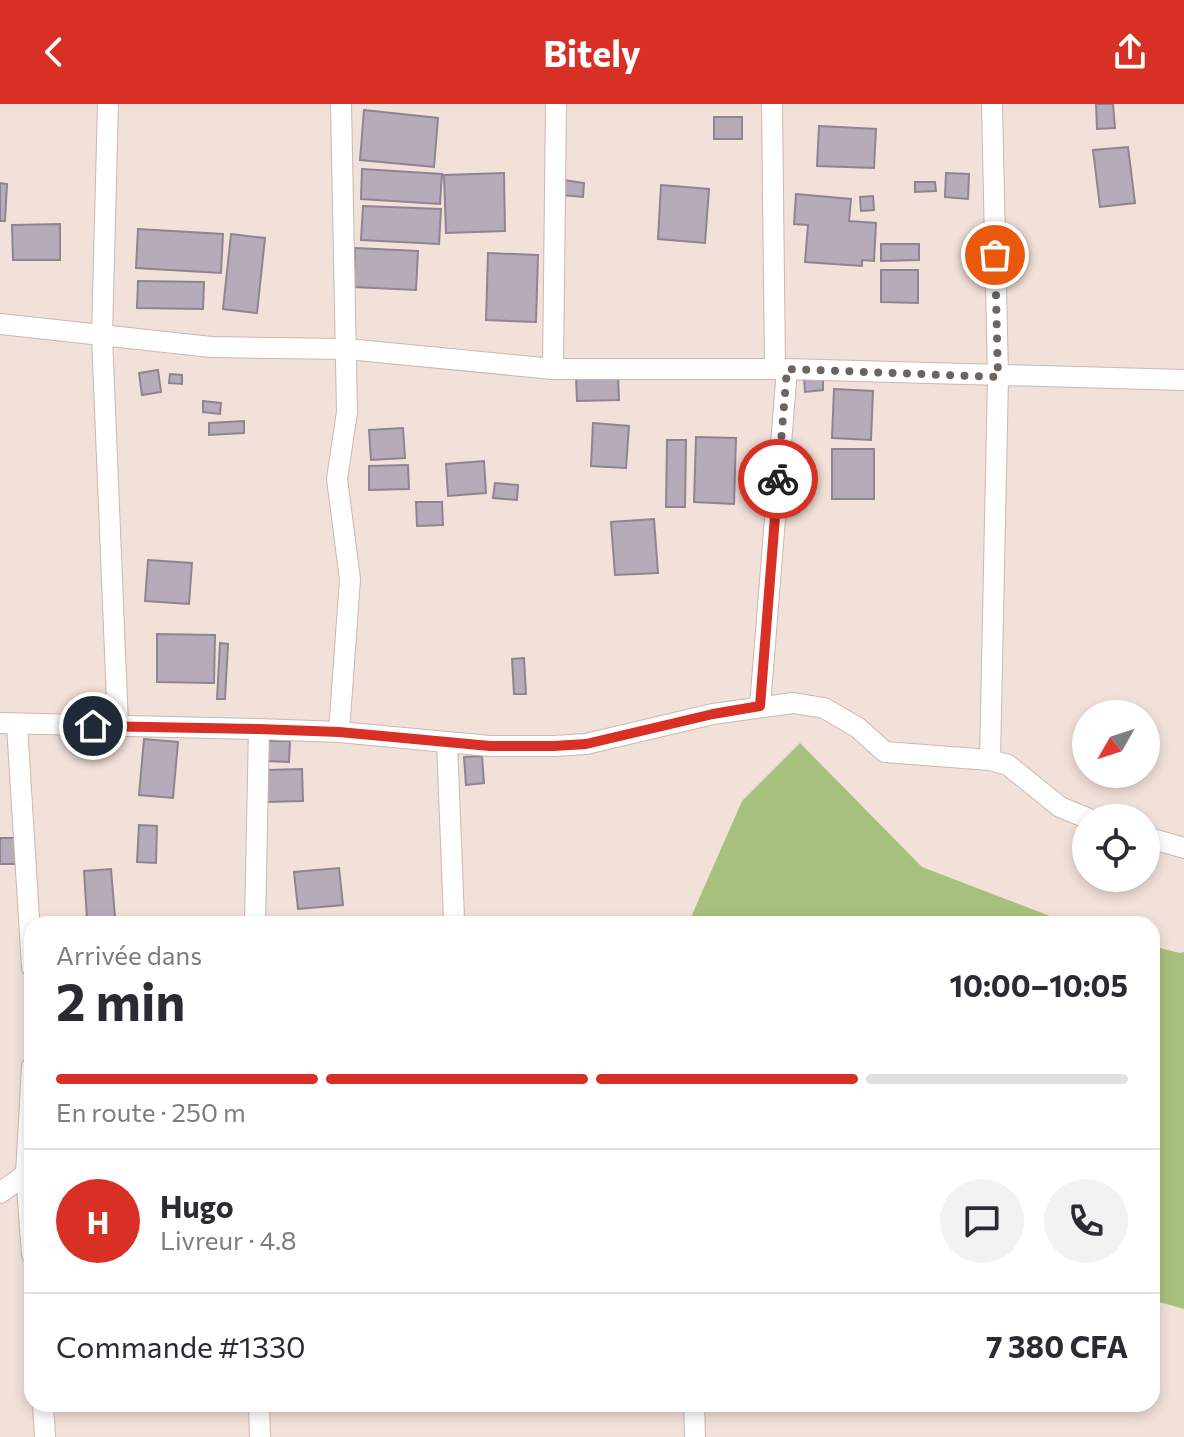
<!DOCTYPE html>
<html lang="fr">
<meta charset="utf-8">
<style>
body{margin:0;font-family:Commissioner,sans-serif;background:#f2f2f3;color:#2b2b33;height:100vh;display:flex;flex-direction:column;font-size:30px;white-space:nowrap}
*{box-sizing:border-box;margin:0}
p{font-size:26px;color:#7c7c81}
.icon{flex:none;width:44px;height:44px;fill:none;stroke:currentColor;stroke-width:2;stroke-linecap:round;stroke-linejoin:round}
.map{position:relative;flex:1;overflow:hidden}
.drawer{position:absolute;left:24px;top:812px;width:1136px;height:496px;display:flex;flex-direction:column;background:#fff;border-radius:24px;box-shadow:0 4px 12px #0003}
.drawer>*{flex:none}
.needle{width:52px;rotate:231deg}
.fabs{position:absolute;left:1072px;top:596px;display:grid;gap:16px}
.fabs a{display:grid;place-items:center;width:88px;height:88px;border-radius:50%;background:#fff;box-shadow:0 4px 12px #0003;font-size:40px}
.pin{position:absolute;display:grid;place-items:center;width:68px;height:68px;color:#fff;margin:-34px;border:4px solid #fff;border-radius:50%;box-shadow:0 2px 8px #0007}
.courier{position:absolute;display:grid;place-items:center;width:80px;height:80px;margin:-40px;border:6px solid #d93025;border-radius:50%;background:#fff;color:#222;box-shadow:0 2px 10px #0007}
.overview em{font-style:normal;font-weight:700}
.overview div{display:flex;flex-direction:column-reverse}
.overview{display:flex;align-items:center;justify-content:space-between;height:136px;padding:0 32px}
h1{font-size:52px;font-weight:700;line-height:60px}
.bar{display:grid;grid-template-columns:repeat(4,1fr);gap:12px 8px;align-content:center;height:96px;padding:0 32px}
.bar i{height:10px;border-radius:6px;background:#e1e1e2}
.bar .active{background:#d93025}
.bar p{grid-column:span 4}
.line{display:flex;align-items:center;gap:20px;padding:0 32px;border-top:2px solid #e1e1e2}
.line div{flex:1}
.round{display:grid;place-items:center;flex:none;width:84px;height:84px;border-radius:42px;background:#f2f2f3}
header{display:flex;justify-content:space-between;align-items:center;height:104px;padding:0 32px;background:#d93025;color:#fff;font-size:36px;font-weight:700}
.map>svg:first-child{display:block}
.green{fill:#a8c07e}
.building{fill:#b6abb8;stroke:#8f8491;stroke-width:2}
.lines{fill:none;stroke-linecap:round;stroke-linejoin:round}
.street-casing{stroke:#c9b8b1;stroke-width:22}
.street{stroke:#fff;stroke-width:20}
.done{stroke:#6d645f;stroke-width:8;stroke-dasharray:0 14.4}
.route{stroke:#d93025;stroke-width:10}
</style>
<header><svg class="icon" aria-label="back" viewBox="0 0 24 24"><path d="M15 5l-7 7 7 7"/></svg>Bitely<svg class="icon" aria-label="share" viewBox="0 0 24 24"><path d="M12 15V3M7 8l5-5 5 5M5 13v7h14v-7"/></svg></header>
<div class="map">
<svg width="1184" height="1333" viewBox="0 0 1184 1333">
<rect width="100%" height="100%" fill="#f2e1d9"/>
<g class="green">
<path d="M800,639l122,124 149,57h-383l54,-123z"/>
<path d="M1152,842l28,7 4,-1v357l-32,-9z"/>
</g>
<g class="building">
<path d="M1096,0h17l2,24 -18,1z"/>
<path d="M364,6l74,8 -4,49 -74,-7z"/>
<rect x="714" y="13" width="28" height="22"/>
<path d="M819,22l57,3 -2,39 -57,-2z"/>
<path d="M1128,43l7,56 -35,4 -7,-57z"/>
<path d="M362,65l80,5 -2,30 -79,-5z"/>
<path d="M504,69l1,58 -59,2 -2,-58z"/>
<path d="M946,69l23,1 -1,25 -23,-2z"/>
<path d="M564,76l20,3 -1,14 -21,-2z"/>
<path d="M915,78h20l1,9 -21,1z"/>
<path d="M0,79l7,1 -2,37h-5z"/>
<path d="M661,81l48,4 -4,54 -47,-4z"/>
<path d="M796,90l55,5 -2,22 27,2 -2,38 -12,-1v6l-57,-4 3,-37 -14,-1z"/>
<path d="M873,92l1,14 -13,1 -1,-14z"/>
<path d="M363,102l78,3 -2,35 -78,-4z"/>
<path d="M60,120v36h-47l-1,-35z"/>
<path d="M138,125l85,5 -2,39 -85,-5z"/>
<path d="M231,130l34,4 -8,75 -34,-4z"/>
<path d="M881,140h38v16l-38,1z"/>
<path d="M355,144l63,3 -2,39 -62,-3z"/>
<path d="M488,149l50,2 -2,67 -50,-2z"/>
<path d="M881,166h37v33l-37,-1z"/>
<path d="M138,177l66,1 -1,27 -66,-1z"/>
<path d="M158,266l3,22 -19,3 -3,-22z"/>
<path d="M170,270l12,1v9l-13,-1z"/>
<path d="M618,271l1,25 -42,1 -1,-24z"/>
<path d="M823,271v15l-18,2 -1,-15z"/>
<path d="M834,285l39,2 -2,49 -39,-2z"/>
<path d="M203,297l18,2 -1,11 -17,-2z"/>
<path d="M244,317v12l-35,2v-12z"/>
<path d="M593,319l36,3 -3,42 -35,-2z"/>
<path d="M403,324l2,30 -34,2 -2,-30z"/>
<path d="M696,333l40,1 -2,66 -40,-2z"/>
<path d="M667,336h19l-1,67h-19z"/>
<rect x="832" y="345" width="42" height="50"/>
<path d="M484,357l2,32 -38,3 -2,-32z"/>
<path d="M408,361l1,24 -40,1v-24z"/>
<path d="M495,379l23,2 -1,15 -24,-2z"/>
<path d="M416,398h26l1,23 -26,1z"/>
<path d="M654,415l4,54 -43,2 -4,-53z"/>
<path d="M148,456l44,3 -3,41 -44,-3z"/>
<path d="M157,530l58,1 -1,48 -57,-1z"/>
<path d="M220,539l8,1 -3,55h-8z"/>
<path d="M524,554l2,36h-12l-2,-35z"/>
<path d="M144,635l34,3 -5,56 -34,-3z"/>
<path d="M265,637h25l-1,21 -25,-1z"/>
<path d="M482,652l2,27 -18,2 -2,-28z"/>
<path d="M302,665l1,32 -37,1 -1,-32z"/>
<path d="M139,721l18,1 -1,37 -19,-1z"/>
<rect x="0" y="734" width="18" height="26"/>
<path d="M339,764l4,37 -45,4 -4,-37z"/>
<path d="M111,765l4,48 -28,2 -3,-48z"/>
</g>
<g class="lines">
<defs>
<g id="street">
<path d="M108,0l-6,232 16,390"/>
<path d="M772,0l3,265"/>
<path d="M0,220l211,23 136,2 206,20h234l397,11"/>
<path d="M553,265l3,-265"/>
<path d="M760,602l27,-337"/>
<path d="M0,619l259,6 80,3 151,14h64l32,-2 127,-30 80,-11 31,5 33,19 28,25 105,8 18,5 52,42 27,11"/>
<path d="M17,621l15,242"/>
<path d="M339,628l11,-153 -13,-100 10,-67 -6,-308"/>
<path d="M447,638l7,177 -3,5"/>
<path d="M990,656l8,-383 -6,-273"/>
<path d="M1146,733l38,11"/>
<path d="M255,820l4,-195"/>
<path d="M32,963l-6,107 6,80"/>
<path d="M0,1089l26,-19"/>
<path d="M43,1300l2,33"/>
<path d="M259,1300l1,33"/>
<path d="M694,1300l1,33"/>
</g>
</defs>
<use href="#street" class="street-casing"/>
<use href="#street" class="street"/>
</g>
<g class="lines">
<path class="done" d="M778,375l9,-110 211,8 -3,-122"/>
<path class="route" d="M93,622l166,3 80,3 151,14h64l32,-2 127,-30 47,-8 18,-227"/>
</g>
</svg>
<div class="fabs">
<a><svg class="needle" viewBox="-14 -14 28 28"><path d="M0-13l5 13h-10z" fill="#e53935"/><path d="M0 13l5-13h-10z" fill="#7c7c81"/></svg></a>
<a><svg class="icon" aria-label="locate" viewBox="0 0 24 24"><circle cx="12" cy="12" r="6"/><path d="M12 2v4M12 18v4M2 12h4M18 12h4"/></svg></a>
</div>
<div class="pin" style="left:995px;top:151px;background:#ea580c"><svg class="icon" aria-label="bag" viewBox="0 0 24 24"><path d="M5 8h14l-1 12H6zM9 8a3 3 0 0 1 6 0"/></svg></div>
<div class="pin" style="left:93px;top:622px;background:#1f2937"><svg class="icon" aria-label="home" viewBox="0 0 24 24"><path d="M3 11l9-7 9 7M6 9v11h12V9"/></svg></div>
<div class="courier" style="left:778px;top:375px"><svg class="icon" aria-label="bike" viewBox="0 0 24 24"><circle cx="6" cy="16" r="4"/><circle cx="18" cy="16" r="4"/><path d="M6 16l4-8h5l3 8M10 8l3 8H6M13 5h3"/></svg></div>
<section class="drawer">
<div class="overview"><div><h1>2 min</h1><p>Arrivée dans</p></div><em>10:00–10:05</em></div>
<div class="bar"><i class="active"></i><i class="active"></i><i class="active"></i><i></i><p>En route · 250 m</p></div>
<div class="line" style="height:144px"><b class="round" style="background:#d93025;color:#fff">H</b><div><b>Hugo</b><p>Livreur · 4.8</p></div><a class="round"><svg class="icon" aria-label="chat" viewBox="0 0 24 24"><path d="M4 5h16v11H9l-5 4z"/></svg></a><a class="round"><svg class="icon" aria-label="phone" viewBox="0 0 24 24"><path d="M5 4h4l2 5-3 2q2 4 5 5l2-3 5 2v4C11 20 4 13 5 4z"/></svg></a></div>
<div class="line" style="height:104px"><div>Commande #1330</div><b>7 380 CFA</b></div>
</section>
</div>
